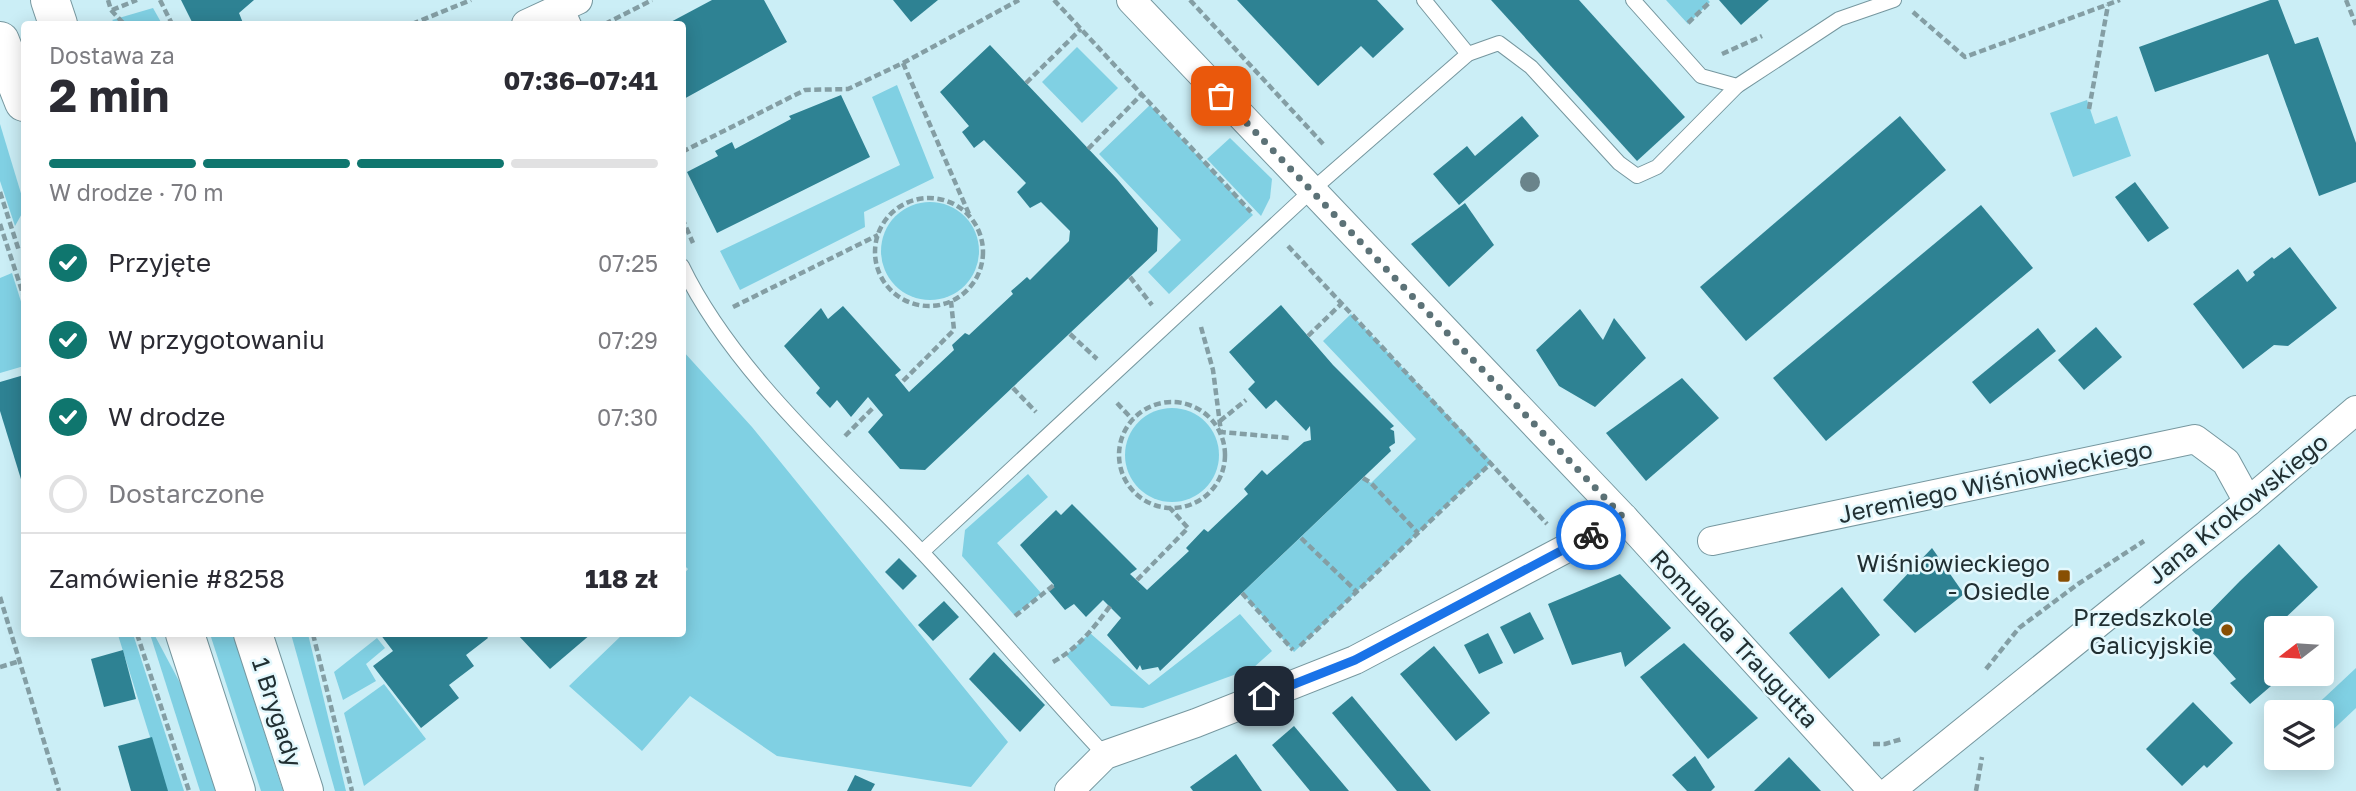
<!DOCTYPE html>
<html lang="pl">
<meta charset="utf-8">
<style>
body{margin:0;font-family:"Golos Text",sans-serif;background:#f2f2f3;color:#2b2b33;height:100vh;display:flex;flex-direction:column;font-size:26px;white-space:nowrap}
*{box-sizing:border-box;margin:0}
p{font-size:23px;color:#7c7c81}
.icon{flex:none;width:38px;height:38px;fill:none;stroke:currentColor;stroke-width:2;stroke-linecap:round;stroke-linejoin:round}
.map{position:relative;flex:1;overflow:hidden}
.details{position:absolute;left:21px;top:21px;width:665px;height:616px;display:flex;flex-direction:column;background:#fff;border-radius:7px;box-shadow:0 4px 18px #0003}
.details>*{flex:none}
.needle{width:46px;rotate:253deg}
.tools{position:absolute;left:2264px;top:616px;display:grid;gap:14px}
.tools a{display:grid;place-items:center;width:70px;height:70px;border-radius:7px;background:#fff;box-shadow:0 4px 18px #0003;font-size:35px}
.pin{position:absolute;display:grid;place-items:center;width:60px;height:60px;color:#fff;margin:-30px;border-radius:14px;box-shadow:0 4px 10px #0006}
.courier{position:absolute;display:grid;place-items:center;width:70px;height:70px;margin:-35px;border:5px solid #1a73e8;border-radius:50%;background:#fff;color:#222;box-shadow:0 2px 9px #0007}
.headline em{font-style:normal;font-weight:700}
.headline div{display:flex;flex-direction:column-reverse}
.headline{display:flex;align-items:center;justify-content:space-between;height:119px;padding:0 28px}
h1{font-size:46px;font-weight:700;line-height:52px}
.bar{display:grid;grid-template-columns:repeat(4,1fr);gap:10px 7px;align-content:center;height:84px;padding:0 28px}
.bar i{height:9px;border-radius:5px;background:#e1e1e2}
.bar .active{background:#0f766e}
.bar p{grid-column:span 4}
.line{display:flex;align-items:center;gap:18px;padding:0 28px;border-top:2px solid #e1e1e2}
.line div{flex:1}
ol{padding:0 28px;list-style:none}
li{display:flex;align-items:center;gap:21px;height:77px}
li p{margin-inline-start:auto}
li .icon{padding:7px;border-radius:50%;background:#0f766e;color:#fff;stroke-width:4}
li:last-child{color:#7c7c81}
li i{width:38px;height:38px;border:4px solid #e1e1e2;border-radius:50%}
.map>svg:first-child{display:block}
.green{fill:#80d0e3}
.building{fill:#2e8293}
.lines{fill:none;stroke-linecap:round;stroke-linejoin:round}
.lane-casing{stroke:#76979f;stroke-width:16}
.street-casing{stroke:#76979f;stroke-width:30}
.secondary-casing{stroke:#76979f;stroke-width:40}
.path{stroke:#849ea4;stroke-width:4.5;stroke-dasharray:7 3.5;stroke-linecap:butt}
.lane{stroke:#fff;stroke-width:14}
.street{stroke:#fff;stroke-width:28}
.secondary{stroke:#fff;stroke-width:38}
.tree{fill:#6a848b}
.done{stroke:#5c7277;stroke-width:7;stroke-dasharray:0 12.6}
.route{stroke:#1a73e8;stroke-width:9}
.poi-dot{fill:#884f03;stroke:#e3f8fd;stroke-width:2.5}
.labels{text-anchor:middle;dominant-baseline:central;stroke-width:5;stroke-linejoin:round;paint-order:stroke}
.street-label{font-size:24px;fill:#212f32;stroke:#e3f8fd}
.poi-label{font-size:24px;fill:#212f32;stroke:#e3f8fd;text-anchor:end}
</style>
<div class="map">
<svg width="2356" height="791" viewBox="0 0 2356 791">
<rect width="100%" height="100%" fill="#cbeef6"/>
<g class="green">
<path d="M1666,0h42l2,2 -22,22z"/>
<path d="M153,8l9,16h-45l-5,-4z"/>
<path d="M1077,47l41,41 -36,35 -40,-41z"/>
<path d="M897,85l37,93 -70,34 1,15 -125,63 -20,-39 180,-86 -28,-68z"/>
<path d="M2087,100l8,24 22,-8 14,40 -58,21 -23,-64z"/>
<path d="M1150,105l103,110 -84,79 -21,-22 33,-32 -82,-86z"/>
<path d="M0,124l23,76 1,10 -9,16 -15,-45z"/>
<path d="M1230,138l42,41 -2,19 -9,18 -54,-57z"/>
<circle cx="930" cy="251" r="49"/>
<path d="M12,273l12,38v55l-24,7v-95z"/>
<path d="M1351,314l141,148 -198,190 -52,-59 121,-115 8,5 45,-44 -93,-98z"/>
<path d="M683,351l69,76 256,315 -37,45 -194,-31 -87,-60 -48,55 -73,-65 54,-52h59l1,-59 5,-6 -6,-6z"/>
<circle cx="1172" cy="455" r="47"/>
<path d="M1028,474l20,23 -51,46 44,50 -26,23 -53,-60 3,-26z"/>
<path d="M1240,614l32,37 -19,17 -110,40 -32,-2 -45,-51 24,-22 59,52z"/>
<path d="M123,634h10l51,157h-17l-49,-156z"/>
<path d="M150,634h4l33,62 31,95h-18z"/>
<path d="M210,634h23l50,157h-22z"/>
<path d="M291,634h17l38,157h-11z"/>
<path d="M377,638l8,10 -19,16 10,17 -33,19 -9,-28z"/>
<path d="M2356,668v40l-34,32v-28h-13z"/>
<path d="M384,684l42,55 -62,47 -20,-73z"/>
</g>
<g class="building">
<path d="M181,0h73l-15,13 4,10 -5,1h-45z"/>
<path d="M712,0h52l23,42 -105,58v-76h-15z"/>
<path d="M893,0h45l-27,22z"/>
<path d="M1237,0h140l27,29 -31,29 -12,-12 -43,40z"/>
<path d="M1491,0h88l106,117 -48,44z"/>
<path d="M1719,0h50l-28,25z"/>
<path d="M2270,0h8l17,44 23,-7 38,106v39l-37,14 -51,-142 -113,38 -16,-45z"/>
<path d="M990,45l127,134 41,49 -1,23 -232,219 -25,-1 -32,-37 15,-17 -15,-18 -17,20 -14,-17 -7,8 -14,-15 4,-5 -36,-42 37,-38 7,11 15,-13 58,64 -6,5 14,17 45,-42 -2,-5 13,-12 4,2 44,-41 -2,-3 16,-14 3,3 39,-39 1,-10 -29,-29 -11,6 -13,-16 9,-9 -42,-43 -10,8 -12,-16 7,-6 -29,-34z"/>
<path d="M841,95l29,62 -153,76 -30,-61 31,-16 -3,-5 17,-9 3,7 56,-30 -2,-3z"/>
<path d="M1522,116l17,20 -80,69 -26,-31 34,-28 8,10z"/>
<path d="M1900,116l46,54 -200,171 -46,-54z"/>
<path d="M2135,182l34,46 -21,14 -33,-45z"/>
<path d="M1465,203l29,42 -45,42 -38,-43z"/>
<path d="M1981,205l52,63 -207,173 -53,-63z"/>
<path d="M2290,247l47,61 -49,38 -14,-1 -31,24 -50,-65 45,-35 9,13 8,-7 -2,-3 19,-15 2,2z"/>
<path d="M1281,305l52,60 61,61 -4,3 4,2 1,12 -6,4 2,4 -231,220 -2,-4 -16,3 -2,-5 -3,5 -30,-35 14,-17 -18,-18 -17,17 -12,-13 -9,6 -16,-19 5,-6 -34,-40 36,-35 5,5 11,-11 65,65 -7,5 17,16 42,-39 -3,-3 18,-19 4,3 40,-38 -4,-5 18,-19 5,5 37,-33 7,-2 -1,-14 -4,5 -30,-31 -10,9 -18,-20 7,-7 -26,-30z"/>
<path d="M1580,309l23,31 11,-22 32,40 -51,49 -36,-21 -23,-36z"/>
<path d="M2096,327l26,30 -38,33 -26,-30z"/>
<path d="M2038,328l18,23 -66,53 -18,-22z"/>
<path d="M24,375v114l-24,-78v-29z"/>
<path d="M1682,378l37,40 -73,63 -40,-48z"/>
<path d="M2279,544l39,43 -39,37 -3,-3 -8,8 9,10v35h8l-35,30 -20,-21 6,-4 -44,-49 48,-49z"/>
<path d="M1932,548l32,46 -49,39 -32,-33z"/>
<path d="M899,558l18,18 -14,14 -18,-18z"/>
<path d="M1620,574l51,54 -46,39 -4,-15 -49,13 -24,-61z"/>
<path d="M1842,587l38,48 -51,44 -40,-46z"/>
<path d="M944,601l15,16 -26,24 -15,-16z"/>
<path d="M1530,612l14,27 -30,15 -14,-27z"/>
<path d="M1488,633l15,30 -24,11 -15,-29z"/>
<path d="M380,634h105l3,4 -22,17 8,11 -25,19 10,13 -38,30 -48,-62 20,-15z"/>
<path d="M517,634h74l-41,35z"/>
<path d="M1684,643l74,75 -50,41 -68,-82z"/>
<path d="M1434,646l56,67 -34,28 -56,-67z"/>
<path d="M123,650l13,49 -32,8 -13,-48z"/>
<path d="M994,652l51,53 -25,27 -51,-53z"/>
<path d="M1352,696l79,95h-34l-65,-78z"/>
<path d="M2193,702l40,41 -26,25 -3,-3 -22,21 -36,-37z"/>
<path d="M1294,726l55,65h-39l-38,-46z"/>
<path d="M152,737l16,54h-37l-13,-45z"/>
<path d="M1236,754l26,37h-69l-3,-4z"/>
<path d="M1695,756l20,31 -4,4h-24l-15,-16z"/>
<path d="M1789,757l32,34h-67z"/>
<path d="M855,775l20,9 -4,7h-24z"/>
</g>
<g class="lines">
<defs>
<g id="lane">
<path d="M1633,0l68,76 36,10 102,-67 55,-19"/>
<path d="M566,6l8,18"/>
<path d="M1468,54l31,-11 32,24 88,96 18,13 20,-9 80,-81"/>
<path d="M682,266c51,106 158,199 238,284 63,67 122,138 185,205"/>
<path d="M922,552l389,-361 157,-137 -44,-54"/>
</g>
<g id="street">
<path d="M1131,0l493,518 249,273"/>
<path d="M526,24l52,-24"/>
<path d="M1712,541l483,-102 31,23 22,40"/>
<path d="M1069,791l36,-36 91,-32 159,-63 269,-142"/>
<path d="M1890,791l358,-289 108,-92"/>
</g>
<g id="secondary">
<path d="M50,0l8,24"/>
<path d="M0,41l24,61"/>
<path d="M185,634l51,157"/>
<path d="M253,634l51,157"/>
</g>
</defs>
<use href="#lane" class="lane-casing"/>
<use href="#street" class="street-casing"/>
<use href="#secondary" class="secondary-casing"/>
<g class="path">
<path d="M108,0l3,10 13,14"/>
<path d="M160,0l12,24"/>
<path d="M1054,0l197,212"/>
<path d="M1190,0l135,146"/>
<path d="M2346,0l10,25"/>
<path d="M112,10l25,-10"/>
<path d="M1913,12l52,45 155,-57"/>
<path d="M1688,23l22,-21"/>
<path d="M412,24l59,-24"/>
<path d="M605,24l47,-24"/>
<path d="M1722,54l40,-18"/>
<path d="M903,63l66,151"/>
<path d="M1026,83l55,-54"/>
<path d="M2089,109l19,-104"/>
<path d="M1088,149l53,-54"/>
<path d="M682,152l123,-62 43,-1 55,-26 116,-63"/>
<path d="M0,192l19,59"/>
<circle cx="929" cy="252" r="54"/>
<path d="M682,218l11,25"/>
<path d="M0,224l24,73"/>
<path d="M1288,246l259,278"/>
<path d="M1130,277l22,28"/>
<path d="M733,307l145,-72"/>
<path d="M1201,327l12,43 8,62 68,6"/>
<path d="M1070,334l27,25"/>
<path d="M1308,336l33,-32"/>
<path d="M903,381l51,-51 -3,-29"/>
<path d="M1013,388l23,24"/>
<circle cx="1172" cy="455" r="53"/>
<path d="M1117,403l15,16"/>
<path d="M1220,421l26,-21"/>
<path d="M845,436l28,-28"/>
<path d="M1363,478l8,5 47,50"/>
<path d="M1301,538l56,54"/>
<path d="M1137,580l51,-52 -18,-20"/>
<path d="M1242,593l51,57"/>
<path d="M0,597l59,194"/>
<path d="M1015,616l39,-31"/>
<path d="M137,634l52,157"/>
<path d="M313,634l39,157"/>
<path d="M1300,646l192,-184"/>
<path d="M1053,662c25,-14 40,-33 57,-56"/>
<path d="M0,667l20,-6"/>
<path d="M1986,669l33,-41 59,-44 66,-43"/>
<path d="M1873,744h12l17,-5"/>
<path d="M1976,791l6,-34"/>
</g>
<use href="#lane" class="lane"/>
<use href="#street" class="street"/>
<use href="#secondary" class="secondary"/>
</g>
<circle class="tree" cx="1530" cy="182" r="10"/>
<g class="lines">
<path class="done" d="M1221,96l403,422 -33,17"/>
<path class="route" d="M1264,696l91,-36 236,-125"/>
</g>
<g class="poi-dot">
<rect x="2057" y="569" width="14" height="14" rx="3.5"/>
<circle cx="2227" cy="630" r="7"/>
</g>
<g class="labels">
<g class="street-label">
<text transform="translate(1995 481) rotate(-12)">Jeremiego Wiśniowieckiego</text>
<text transform="translate(2237 508) rotate(-39)">Jana Krokowskiego</text>
<text transform="translate(1735 638) rotate(47)">Romualda Traugutta</text>
<text transform="translate(278 712) rotate(72)">1 Brygady</text>
</g>
<g class="poi-label">
<text x="2050" y="562">Wiśniowieckiego<tspan x="2050" dy="28">- Osiedle</tspan></text>
<text x="2213" y="616">Przedszkole<tspan x="2213" dy="28">Galicyjskie</tspan></text>
</g>
</g>
</svg>
<div class="tools">
<a><svg class="needle" viewBox="-14 -14 28 28"><path d="M0-13l5 13h-10z" fill="#e53935"/><path d="M0 13l5-13h-10z" fill="#7c7c81"/></svg></a>
<a><svg class="icon" aria-label="layers" viewBox="0 0 24 24"><path d="M12 4l9 5-9 5-9-5zM3 14l9 5 9-5"/></svg></a>
</div>
<div class="pin" style="left:1221px;top:96px;background:#ea580c"><svg class="icon" aria-label="bag" viewBox="0 0 24 24"><path d="M5 8h14l-1 12H6zM9 8a3 3 0 0 1 6 0"/></svg></div>
<div class="pin" style="left:1264px;top:696px;background:#1f2937"><svg class="icon" aria-label="home" viewBox="0 0 24 24"><path d="M3 11l9-7 9 7M6 9v11h12V9"/></svg></div>
<div class="courier" style="left:1591px;top:535px"><svg class="icon" aria-label="bike" viewBox="0 0 24 24"><circle cx="6" cy="16" r="4"/><circle cx="18" cy="16" r="4"/><path d="M6 16l4-8h5l3 8M10 8l3 8H6M13 5h3"/></svg></div>
<section class="details">
<div class="headline"><div><h1>2 min</h1><p>Dostawa za</p></div><em>07:36–07:41</em></div>
<div class="bar"><i class="active"></i><i class="active"></i><i class="active"></i><i></i><p>W drodze · 70 m</p></div>
<ol>
<li><svg class="icon" aria-label="check" viewBox="0 0 24 24"><path d="M5 12l5 5 9-10"/></svg>Przyjęte<p>07:25</p></li>
<li><svg class="icon" aria-label="check" viewBox="0 0 24 24"><path d="M5 12l5 5 9-10"/></svg>W przygotowaniu<p>07:29</p></li>
<li><svg class="icon" aria-label="check" viewBox="0 0 24 24"><path d="M5 12l5 5 9-10"/></svg>W drodze<p>07:30</p></li>
<li><i></i>Dostarczone</li>
</ol>
<div class="line" style="height:91px"><div>Zamówienie #8258</div><b>118 zł</b></div>
</section>
</div>
